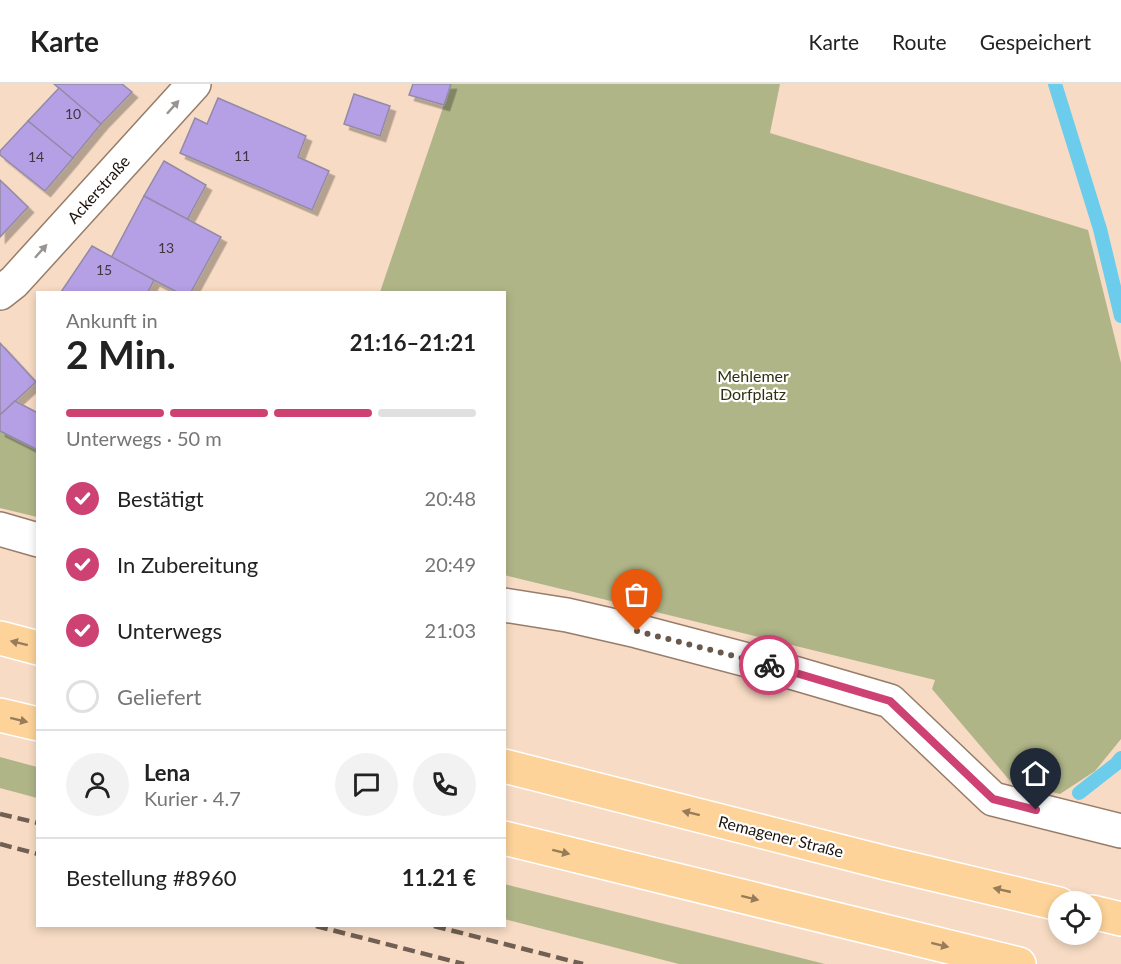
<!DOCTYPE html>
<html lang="de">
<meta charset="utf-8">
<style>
body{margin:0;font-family:Lato,sans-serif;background:#f2f2f2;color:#222;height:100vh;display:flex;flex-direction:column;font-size:22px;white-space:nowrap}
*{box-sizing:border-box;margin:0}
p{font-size:20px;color:#767676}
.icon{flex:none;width:33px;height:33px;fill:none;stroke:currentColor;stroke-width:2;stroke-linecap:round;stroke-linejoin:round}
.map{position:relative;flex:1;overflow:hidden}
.side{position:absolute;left:36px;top:207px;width:470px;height:636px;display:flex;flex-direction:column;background:#fff;border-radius:0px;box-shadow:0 3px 9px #0003}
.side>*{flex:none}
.fabs{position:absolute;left:1048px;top:807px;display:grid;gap:12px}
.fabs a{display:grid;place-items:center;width:54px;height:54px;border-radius:50%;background:#fff;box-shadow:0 3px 9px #0003;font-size:30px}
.pin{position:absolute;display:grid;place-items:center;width:51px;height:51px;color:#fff;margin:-62px -26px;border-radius:50% 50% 50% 0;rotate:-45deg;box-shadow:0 0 6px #0007}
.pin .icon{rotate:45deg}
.courier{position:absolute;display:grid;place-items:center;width:60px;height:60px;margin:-30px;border:4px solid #ce4273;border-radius:50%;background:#fff;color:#222;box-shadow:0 2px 8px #0007}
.overview em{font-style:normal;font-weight:700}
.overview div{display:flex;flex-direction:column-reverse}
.overview{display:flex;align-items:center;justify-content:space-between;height:102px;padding:0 30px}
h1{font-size:39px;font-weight:700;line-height:45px}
.bar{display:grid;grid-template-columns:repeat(4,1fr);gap:9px 6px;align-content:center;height:72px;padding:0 30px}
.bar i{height:8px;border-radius:4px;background:#e0e0e0}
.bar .active{background:#ce4273}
.bar p{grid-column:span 4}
.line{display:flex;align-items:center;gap:15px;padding:0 30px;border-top:2px solid #e0e0e0}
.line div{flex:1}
.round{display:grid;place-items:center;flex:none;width:63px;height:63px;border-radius:32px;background:#f2f2f2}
ol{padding:0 30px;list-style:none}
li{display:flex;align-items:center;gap:18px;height:66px}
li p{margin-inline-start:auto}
li .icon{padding:6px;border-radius:50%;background:#ce4273;color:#fff;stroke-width:4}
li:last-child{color:#767676}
li i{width:33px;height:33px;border:3px solid #e0e0e0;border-radius:50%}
header{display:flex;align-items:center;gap:36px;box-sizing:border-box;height:84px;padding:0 30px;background:#fff;border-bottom:2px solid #e0e0e0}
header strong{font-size:28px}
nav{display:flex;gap:33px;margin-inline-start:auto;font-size:21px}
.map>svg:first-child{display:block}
.green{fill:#b0b588}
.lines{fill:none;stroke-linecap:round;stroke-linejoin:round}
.stream{stroke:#6bcdeb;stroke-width:14}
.building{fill:#b59fe5;stroke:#938aa7;stroke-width:1.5;filter:url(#shadow)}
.minor-casing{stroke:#977d69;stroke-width:36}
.primary-casing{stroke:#fff;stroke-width:36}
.minor{stroke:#fff;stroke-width:33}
.primary{stroke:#fdd399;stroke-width:33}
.rail{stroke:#705f52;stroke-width:4.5;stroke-dasharray:12 6;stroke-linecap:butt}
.oneway{fill:#999491}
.oneway2{fill:#987c59}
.done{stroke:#69584c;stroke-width:6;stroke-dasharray:0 10.8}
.route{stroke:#ce4273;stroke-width:8}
.labels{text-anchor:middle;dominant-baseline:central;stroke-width:4.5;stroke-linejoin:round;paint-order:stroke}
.number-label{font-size:14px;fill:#423542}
.street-label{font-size:16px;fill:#1c120b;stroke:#fff}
.park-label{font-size:16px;fill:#2e310f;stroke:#fff}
</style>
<header>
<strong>Karte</strong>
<nav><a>Karte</a><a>Route</a><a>Gespeichert</a></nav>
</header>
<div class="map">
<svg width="1121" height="880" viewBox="0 0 1121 880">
<defs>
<filter id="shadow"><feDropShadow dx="5.5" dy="5.5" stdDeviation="0" flood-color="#0004"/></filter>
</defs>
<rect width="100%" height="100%" fill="#f7dbc4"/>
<g class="green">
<path d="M451,0h329l-10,49 318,97 33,133v376l-26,32 -35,23 -49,-12 -79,-93 3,-9 -431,-105v-283h-124z"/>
<path d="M0,338l37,23v72l-37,-9z"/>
<path d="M0,673l37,10v31l-37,-10z"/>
<path d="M504,800l321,80h-146l-175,-45z"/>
</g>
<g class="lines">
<g class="stream">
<path d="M1055,0l45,145 21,87"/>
<path d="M1079,709l37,-29 5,-6"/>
</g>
</g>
<g class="building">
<path d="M54,0h68l10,8 -31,32z"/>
<path d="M413,0h38l-7,21 -35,-10z"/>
<path d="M59,4l42,36 -28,34 -45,-37z"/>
<path d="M354,10l36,12 -10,30 -36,-12z"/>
<path d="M218,14l88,38 -8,21 31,14 -17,39 -132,-57 15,-35 12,6z"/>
<path d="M28,37l45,37 -28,33 -45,-36v-4z"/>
<path d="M164,77l42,24 -19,35 -43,-24z"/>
<path d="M0,96l28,27 -28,30z"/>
<path d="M144,112l77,41 -30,55h-14l-66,-34z"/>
<path d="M92,162l62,34 -6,12h-87z"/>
<path d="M0,259l36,39 -36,33z"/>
<path d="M15,317l23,12v37l-38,-19v-16z"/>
</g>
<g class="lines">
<defs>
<g id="minor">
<path d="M0,209l14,-11 180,-198"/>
<path d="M0,445l38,11"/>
<path d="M504,521l63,10 70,16 133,35 120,35 103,98 128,32"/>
</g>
<g id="primary">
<path d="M0,554l38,10"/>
<path d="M0,631l38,9"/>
<path d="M504,682l382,97 173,41"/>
<path d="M504,754l515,126"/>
<path d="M1092,828l29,7"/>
</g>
</defs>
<use href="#minor" class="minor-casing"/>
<use href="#primary" class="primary-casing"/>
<use href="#minor" class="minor"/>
<use href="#primary" class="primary"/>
<g class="rail">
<path d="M0,730l38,9"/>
<path d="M0,760l38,10"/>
<path d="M316,842l148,38"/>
<path d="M434,842l149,38"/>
</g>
</g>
<defs><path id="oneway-solid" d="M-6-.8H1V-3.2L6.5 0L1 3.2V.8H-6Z" transform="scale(1.5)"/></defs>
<g class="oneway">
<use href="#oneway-solid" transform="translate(173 23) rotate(-48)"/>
<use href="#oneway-solid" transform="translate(41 167) rotate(-48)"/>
</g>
<g class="oneway2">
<use href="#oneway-solid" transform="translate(19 559) rotate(-166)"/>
<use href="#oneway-solid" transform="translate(19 636) rotate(14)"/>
<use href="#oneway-solid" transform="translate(691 729) rotate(-166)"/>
<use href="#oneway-solid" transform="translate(561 768) rotate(14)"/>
<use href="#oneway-solid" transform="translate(1002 806) rotate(-167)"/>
<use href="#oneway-solid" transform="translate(750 814) rotate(14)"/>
<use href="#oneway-solid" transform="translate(940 861) rotate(14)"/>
</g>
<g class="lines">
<path class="done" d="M637,547l132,34"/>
<path class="route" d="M769,581l121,36 103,98 43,11"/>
</g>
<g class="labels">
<g class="number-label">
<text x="73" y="29">10</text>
<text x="242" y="71">11</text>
<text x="36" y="72">14</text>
<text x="166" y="163">13</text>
<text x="104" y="185">15</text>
</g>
<g class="street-label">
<text transform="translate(98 105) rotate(-48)">Ackerstraße</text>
<text transform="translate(781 752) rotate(14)">Remagener Straße</text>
</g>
<g class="park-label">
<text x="753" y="291">Mehlemer<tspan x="753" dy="18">Dorfplatz</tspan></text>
</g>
</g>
</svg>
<div class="fabs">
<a><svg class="icon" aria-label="locate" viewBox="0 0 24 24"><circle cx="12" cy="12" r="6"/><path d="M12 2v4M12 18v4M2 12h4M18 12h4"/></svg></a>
</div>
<div class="pin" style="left:637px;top:547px;background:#ea580c"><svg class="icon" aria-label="bag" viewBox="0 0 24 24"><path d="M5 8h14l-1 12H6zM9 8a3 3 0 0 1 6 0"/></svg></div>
<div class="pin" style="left:1036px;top:726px;background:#1f2937"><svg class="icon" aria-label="home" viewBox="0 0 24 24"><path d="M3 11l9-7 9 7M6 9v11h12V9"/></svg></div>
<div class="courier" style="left:769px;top:581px"><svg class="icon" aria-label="bike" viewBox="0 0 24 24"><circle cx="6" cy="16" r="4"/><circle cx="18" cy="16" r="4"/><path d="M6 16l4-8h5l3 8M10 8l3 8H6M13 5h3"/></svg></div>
<section class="side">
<div class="overview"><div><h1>2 Min.</h1><p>Ankunft in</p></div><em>21:16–21:21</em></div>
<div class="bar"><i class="active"></i><i class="active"></i><i class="active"></i><i></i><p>Unterwegs · 50 m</p></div>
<ol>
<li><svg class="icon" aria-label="check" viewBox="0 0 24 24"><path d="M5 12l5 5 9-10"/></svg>Bestätigt<p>20:48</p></li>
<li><svg class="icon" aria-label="check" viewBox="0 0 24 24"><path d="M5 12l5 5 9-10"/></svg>In Zubereitung<p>20:49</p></li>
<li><svg class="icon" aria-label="check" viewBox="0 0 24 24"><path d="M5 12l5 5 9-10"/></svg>Unterwegs<p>21:03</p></li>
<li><i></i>Geliefert</li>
</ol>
<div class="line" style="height:108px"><a class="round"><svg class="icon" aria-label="person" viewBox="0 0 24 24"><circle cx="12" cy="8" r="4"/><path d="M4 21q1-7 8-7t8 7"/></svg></a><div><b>Lena</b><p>Kurier · 4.7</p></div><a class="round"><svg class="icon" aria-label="chat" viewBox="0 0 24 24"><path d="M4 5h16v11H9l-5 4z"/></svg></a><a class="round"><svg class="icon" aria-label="phone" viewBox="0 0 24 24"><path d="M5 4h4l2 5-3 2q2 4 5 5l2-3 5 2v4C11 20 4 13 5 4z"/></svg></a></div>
<div class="line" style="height:78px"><div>Bestellung #8960</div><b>11.21 €</b></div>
</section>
</div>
